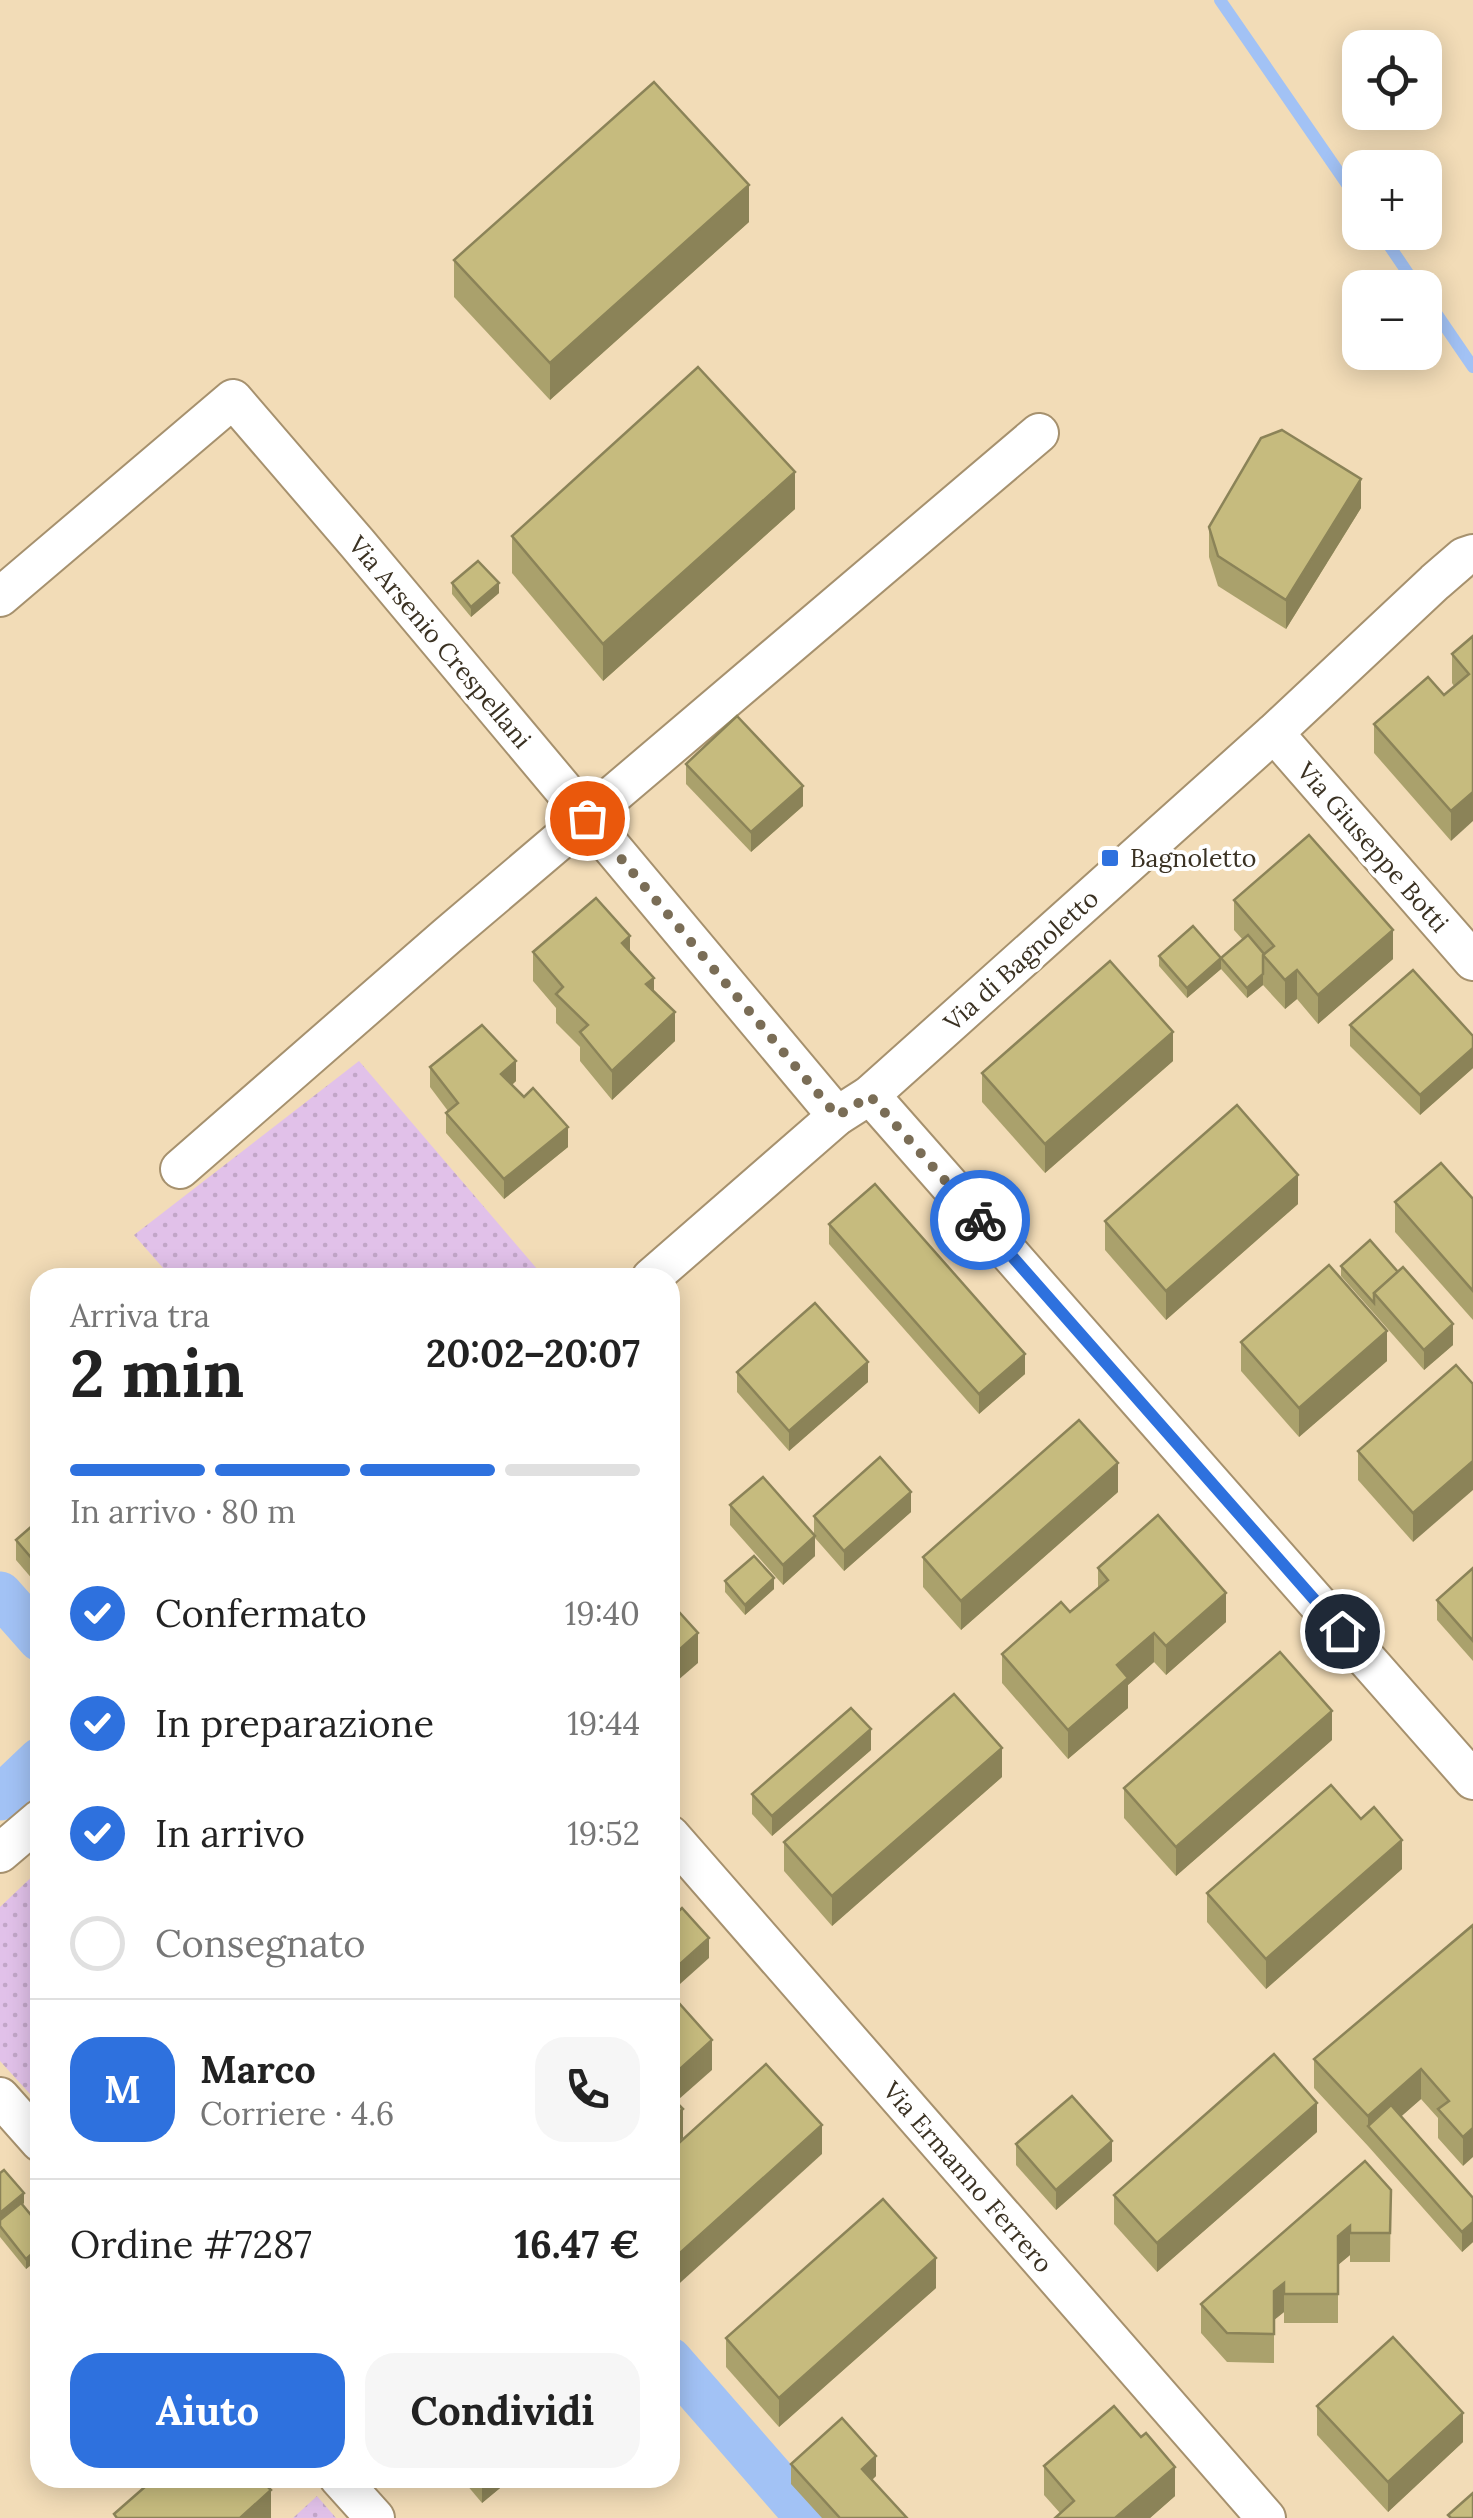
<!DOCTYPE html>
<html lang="it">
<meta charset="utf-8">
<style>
body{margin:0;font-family:Lora,serif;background:#f6f6f6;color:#222;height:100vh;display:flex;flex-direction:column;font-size:38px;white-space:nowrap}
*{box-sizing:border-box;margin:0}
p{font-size:32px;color:#767676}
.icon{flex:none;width:55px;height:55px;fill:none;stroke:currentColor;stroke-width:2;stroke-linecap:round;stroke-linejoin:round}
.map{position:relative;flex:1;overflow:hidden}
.drawer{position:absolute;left:30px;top:1268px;width:650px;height:1220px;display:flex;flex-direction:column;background:#fff;border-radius:30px;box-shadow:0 5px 25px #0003}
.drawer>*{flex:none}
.controls{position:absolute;left:1342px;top:30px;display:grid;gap:20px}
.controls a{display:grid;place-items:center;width:100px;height:100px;border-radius:20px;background:#fff;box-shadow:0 5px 25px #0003;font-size:50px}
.pin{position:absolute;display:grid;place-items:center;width:85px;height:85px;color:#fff;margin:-42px;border:5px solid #fff;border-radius:50%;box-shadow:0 2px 10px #0007}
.courier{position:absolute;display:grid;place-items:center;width:100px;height:100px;margin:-50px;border:8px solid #2e71de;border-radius:50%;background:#fff;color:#222;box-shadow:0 2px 12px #0007}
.overview em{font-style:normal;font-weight:700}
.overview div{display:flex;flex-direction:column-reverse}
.overview{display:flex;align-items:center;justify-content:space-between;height:170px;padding:0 40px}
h1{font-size:65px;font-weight:700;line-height:75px}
.bar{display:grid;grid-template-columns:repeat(4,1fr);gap:15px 10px;align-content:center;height:120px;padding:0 40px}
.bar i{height:12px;border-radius:8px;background:#e0e0e0}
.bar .on{background:#2e71de}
.bar p{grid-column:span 4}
.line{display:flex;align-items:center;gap:25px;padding:0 40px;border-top:2px solid #e0e0e0}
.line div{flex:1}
.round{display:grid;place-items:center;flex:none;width:105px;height:105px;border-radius:30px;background:#f6f6f6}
ol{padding:0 40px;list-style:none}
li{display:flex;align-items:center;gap:30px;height:110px}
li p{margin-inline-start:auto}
li .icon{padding:10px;border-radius:50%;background:#2e71de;color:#fff;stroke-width:4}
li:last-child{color:#767676}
li i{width:55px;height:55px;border:5px solid #e0e0e0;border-radius:50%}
.action{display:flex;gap:20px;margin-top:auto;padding:20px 40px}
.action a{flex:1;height:115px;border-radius:30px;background:#2e71de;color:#fff;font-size:40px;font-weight:700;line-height:115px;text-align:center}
.action a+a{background:#f6f6f6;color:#222}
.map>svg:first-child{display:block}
.grass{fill:url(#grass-dots)}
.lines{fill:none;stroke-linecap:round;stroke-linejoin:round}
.stream{stroke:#a2c2f5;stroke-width:12}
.canal{stroke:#a2c2f5;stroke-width:45}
.minor-casing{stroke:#a6916e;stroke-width:42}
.minor{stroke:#fff;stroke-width:38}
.wall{fill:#aaa16c}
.shaded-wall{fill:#8b8358}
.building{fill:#c6bb7e;stroke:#8b8358;stroke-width:2.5}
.done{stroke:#7a6d56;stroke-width:10;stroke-dasharray:0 18}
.route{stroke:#2e71de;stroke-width:12}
.poi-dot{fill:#2e71de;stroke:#fff;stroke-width:4}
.labels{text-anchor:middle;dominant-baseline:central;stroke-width:8;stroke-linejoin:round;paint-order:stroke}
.street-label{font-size:25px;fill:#3a3122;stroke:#fff}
.poi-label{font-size:25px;fill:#3a3122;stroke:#fff;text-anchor:start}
</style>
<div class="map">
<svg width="1473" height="2518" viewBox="0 0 1473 2518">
<defs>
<pattern id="grass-dots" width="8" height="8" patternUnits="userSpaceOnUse" patternTransform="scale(2.5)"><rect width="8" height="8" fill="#e1c1e9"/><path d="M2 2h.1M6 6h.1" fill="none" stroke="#c2a6c8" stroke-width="1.8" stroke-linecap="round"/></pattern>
</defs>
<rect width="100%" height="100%" fill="#f2dcb7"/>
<g class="grass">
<path d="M359,1061l185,216h-373l-37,-42z"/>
<path d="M40,1869v236l-40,-44v-154z"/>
<path d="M317,2496l19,22h-43z"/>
</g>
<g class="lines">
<g class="stream">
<path d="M1220,0l140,203"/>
<path d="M1380,232l38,56"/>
<path d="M1425,297l48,70"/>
</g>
<g class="canal">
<path d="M0,1594l40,45"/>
<path d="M0,1798l40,-38"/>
<path d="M670,2360l138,158"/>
</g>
<defs>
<g id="minor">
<path d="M0,597l233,-198 124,144 480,573"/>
<path d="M1274,733l199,228"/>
<path d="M870,1095l603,685"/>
<path d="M180,1169l267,-233 592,-503"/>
<path d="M651,1278l186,-162 33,-21 404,-362 161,-151 29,-25 9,-3"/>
<path d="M670,1835l596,683"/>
<path d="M0,1853l40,-34"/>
<path d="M0,2097l40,45"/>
<path d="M339,2478l36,40"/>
</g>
</defs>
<use href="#minor" class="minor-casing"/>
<use href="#minor" class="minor"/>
</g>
<g class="wall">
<path d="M749,222l-199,178 -96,-103v-37z"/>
<path d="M1361,508l-75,121 -68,-43 -9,-29v-30z"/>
<path d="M795,509l-192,172 -91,-108v-37z"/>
<path d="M452,583l47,10 -28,24 -19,-23z"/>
<path d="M1473,636l-22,205 -77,-88v-29l70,-29 10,-9 -2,-3v-29z"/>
<path d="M686,764l117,42 -52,46 -65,-68z"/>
<path d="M1234,900l159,59 -75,65 -21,-25 -12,10 -22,-24 -16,13 -26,-29 -34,29 -28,-32v-10l62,2 22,-18 -9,-10z"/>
<path d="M533,952h97l24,40 21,49 -63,59 -32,-39v-14l-24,-24v-15l-23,-27z"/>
<path d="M1350,1025l123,11v32l-53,47 -70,-69z"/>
<path d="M1173,1061l-128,112 -63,-71v-29z"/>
<path d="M430,1067l86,14 -4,4 56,62 -64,52 -58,-66v-20l2,-2 -18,-24z"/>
<path d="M1473,1199v121l-78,-88v-30z"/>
<path d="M1298,1204l-132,116 -61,-70v-29z"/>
<path d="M829,1224l196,150 -46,40 -150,-170z"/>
<path d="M1341,1266l57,6 55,73 -29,25 -83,-94z"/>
<path d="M1241,1342l146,19 -88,76 -58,-66z"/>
<path d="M1456,1365l-43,177 -55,-62v-29z"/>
<path d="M737,1372l131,10 -79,69 -52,-59z"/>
<path d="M1118,1492l-157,138 -38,-43v-30z"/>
<path d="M730,1505l84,29v-18l97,-4 -67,59 -29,-33v18l-32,29 -53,-60z"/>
<path d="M40,1519v69l-24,-28v-20z"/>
<path d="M1098,1568l128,54 -60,53 -12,-13 -26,23v23l-60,51 -66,-76v-29l68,-42 28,-24z"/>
<path d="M1473,1568v93l-36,-41v-20z"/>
<path d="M725,1581l49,8 -29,26 -20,-23z"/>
<path d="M1332,1740l-156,136 -52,-58v-30z"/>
<path d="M871,1750l-99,86 -20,-22v-20z"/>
<path d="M1002,1777l-170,149 -48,-55v-29z"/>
<path d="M1361,1819l41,50 -136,120 -59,-67v-29z"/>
<path d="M1473,1925l-10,241 -25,-28v-20l-17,-19 -20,17 72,82v44l-11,10 -94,-106 -54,-58v-29z"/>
<path d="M1317,2132l-160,140 -43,-48v-29z"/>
<path d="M1016,2144l96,17 -56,49 -40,-45z"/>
<path d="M0,2173l24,30 -2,2 18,21v32l-14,11 -26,-32z"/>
<path d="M1391,2190l-1,72h-40v-7l-12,10v58h-54v-11l-10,8v43l-47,-1 -26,-29v-29z"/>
<path d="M936,2288l-157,139 -53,-60v-29z"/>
<path d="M1317,2406l146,36 -75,70 -71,-77z"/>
<path d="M791,2464l85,12 -4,4 35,38h-85l-31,-34z"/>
<path d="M1044,2466l131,30 -25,22h-95l5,-5 -16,-18z"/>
<path d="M461,2478h51l-30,25z"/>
</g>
<g class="shaded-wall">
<path d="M749,185v37l-199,178v-37z"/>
<path d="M795,472v37l-192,172v-37z"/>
<path d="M1361,479v29l-75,121v-29z"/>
<path d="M499,583v10l-28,24v-10z"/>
<path d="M803,786v20l-52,46v-20z"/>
<path d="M1473,792v29l-22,20v-30z"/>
<path d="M1393,930v29l-75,65v-29z"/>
<path d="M630,936v29l-8,-22z"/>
<path d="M1221,958v11l-34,29v-10z"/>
<path d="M1297,970v29l-12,10v-29z"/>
<path d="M1263,974v11l-16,13v-10z"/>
<path d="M654,978v29l-8,-23z"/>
<path d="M675,1012v29l-63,59v-29z"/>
<path d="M1173,1032v29l-128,112v-29z"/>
<path d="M1473,1048v20l-53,47v-20z"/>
<path d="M516,1061v20l-15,13v-20z"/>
<path d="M568,1127v20l-64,52v-20z"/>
<path d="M1298,1175v29l-132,116v-29z"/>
<path d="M1453,1324v21l-29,25v-20z"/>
<path d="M1387,1331v30l-88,76v-29z"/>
<path d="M1025,1354v20l-46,40v-20z"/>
<path d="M868,1362v20l-79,69v-20z"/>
<path d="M1473,1461v29l-60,52v-29z"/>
<path d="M1118,1463v29l-157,138v-29z"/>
<path d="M911,1492v20l-67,59v-20z"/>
<path d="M815,1536v20l-32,29v-20z"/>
<path d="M774,1578v11l-29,26v-10z"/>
<path d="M1226,1593v29l-60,53v-29z"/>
<path d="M698,1633v30l-28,24v-29z"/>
<path d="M1154,1633v29l-26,23v23l-60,51v-29l49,-65z"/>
<path d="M1332,1711v29l-156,136v-29z"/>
<path d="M871,1729v21l-99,86v-20z"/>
<path d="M1002,1748v29l-170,149v-30z"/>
<path d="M1402,1840v29l-136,120v-30z"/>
<path d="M709,1938v20l-39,35v-20z"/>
<path d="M712,2040v30l-42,37v-29z"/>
<path d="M1421,2069v30l-43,38 -10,-11v-10z"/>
<path d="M1317,2103v29l-160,140v-29z"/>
<path d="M683,2109v29l-13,12v-30z"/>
<path d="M822,2125v29l-152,138v-30z"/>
<path d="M1473,2128v29l-10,9v-29z"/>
<path d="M1112,2141v20l-56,49v-20z"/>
<path d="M24,2193v10l-24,21v-11z"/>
<path d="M1473,2222v20l-11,10v-20z"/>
<path d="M1350,2226v29l-12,10v-29z"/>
<path d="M40,2247v11l-14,11v-10z"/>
<path d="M936,2258v30l-157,139v-29z"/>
<path d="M1284,2283v29l-10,8v-29z"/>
<path d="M1463,2413v29l-75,70v-30z"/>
<path d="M876,2456v20l-14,13v-20z"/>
<path d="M1175,2467v29l-25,22h-35z"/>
<path d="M482,2478h30l-30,25z"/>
<path d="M271,2490v28h-31z"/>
</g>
<g class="building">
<path d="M654,82l95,103 -199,178 -96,-103z"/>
<path d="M698,367l97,105 -192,172 -91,-108z"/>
<path d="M1282,430l79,49 -75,121 -68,-44 -9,-29 52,-89z"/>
<path d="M478,561l21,22 -28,24 -19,-24z"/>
<path d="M1473,636v156l-22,19 -77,-87 54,-47 16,18 25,-21 -17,-20z"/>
<path d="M737,716l66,70 -52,46 -65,-68z"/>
<path d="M1309,835l84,95 -75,65 -21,-25 -12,10 -22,-25 11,-9 -40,-46z"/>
<path d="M596,898l34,38 -8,7 32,35 -8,6 29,28 -63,59 -32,-39 8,-7 -32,-31 7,-7 -30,-35z"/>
<path d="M1193,926l28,32 27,-23 16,19 -1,1v19l-16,14 -26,-30 -34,30 -28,-32z"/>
<path d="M1110,961l63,71 -128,112 -63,-71z"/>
<path d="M1413,970l60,66v12l-53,47 -70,-70z"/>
<path d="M482,1025l34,36 -15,13 23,23 9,-9 35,39 -64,52 -58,-66 12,-10 -28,-36z"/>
<path d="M1237,1105l61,70 -132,116 -61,-70z"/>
<path d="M1441,1163l32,36v92l-78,-89z"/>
<path d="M875,1184l150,170 -46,40 -150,-170z"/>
<path d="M1370,1240l28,32 -24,21v10l-33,-37z"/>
<path d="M1329,1265l58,66 -88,77 -58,-66z"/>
<path d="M1403,1267l50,57 -29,26 -50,-57z"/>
<path d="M815,1303l53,59 -79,69 -52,-59z"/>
<path d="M1456,1365l17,19v77l-60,52 -55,-62z"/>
<path d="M1079,1420l39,43 -157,138 -38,-44z"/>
<path d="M880,1457l31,35 -67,59 -30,-35z"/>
<path d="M763,1477l52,59 -32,29 -53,-60z"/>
<path d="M1158,1515l68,78 -60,53 -12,-13 -37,32 11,13 -60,52 -66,-76 59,-52 9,10 38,-32 -10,-12z"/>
<path d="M40,1519v49l-24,-28z"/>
<path d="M754,1556l20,22 -29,27 -20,-24z"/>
<path d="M1473,1568v73l-36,-41z"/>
<path d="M670,1602l28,31 -28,25z"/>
<path d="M1280,1652l52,59 -156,136 -52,-59z"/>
<path d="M954,1694l48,54 -170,148 -48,-54z"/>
<path d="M851,1708l20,21 -99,87 -20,-22z"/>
<path d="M1331,1785l30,34 13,-12 28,33 -136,119 -59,-66z"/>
<path d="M682,1908l27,30 -39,35v-54z"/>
<path d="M1473,1925v203l-10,9 -25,-28 11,-8 -28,-32 -53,47 -54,-57z"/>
<path d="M670,1993l42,47 -42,38z"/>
<path d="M1274,2054l43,49 -160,140 -43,-48z"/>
<path d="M766,2064l56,61 -152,137v-111z"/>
<path d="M670,2096l13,13 -13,11z"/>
<path d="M1072,2096l40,45 -56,49 -40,-46z"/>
<path d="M1391,2105l82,93v24l-11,10 -94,-106z"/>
<path d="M1365,2161l26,29 -1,43h-40v-7l-12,10v58h-54v-11l-10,8v43l-47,-1 -26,-29z"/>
<path d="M4,2170l20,23 -24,20v-40z"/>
<path d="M883,2199l53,59 -157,140 -53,-60z"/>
<path d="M21,2203l19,23v21l-14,12 -26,-33v-6z"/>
<path d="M1393,2337l70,76 -75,69 -71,-76z"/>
<path d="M1114,2406l27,31 5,-4 29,34 -60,51h-60l19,-17 -30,-35z"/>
<path d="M842,2418l34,38 -14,13 45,49h-67l-49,-54z"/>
<path d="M155,2478h104l12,12 -31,28h-123l-3,-4z"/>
<path d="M1473,2493v25h-22l-3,-3z"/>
</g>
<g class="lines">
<path class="done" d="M587,818l250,298 33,-20 110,124"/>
<path class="route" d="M980,1220l362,411"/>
</g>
<rect class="poi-dot" x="1100" y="848" width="20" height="20" rx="5"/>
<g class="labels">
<g class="street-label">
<text transform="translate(440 642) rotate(50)">Via Arsenio Crespellani</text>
<text transform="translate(1373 847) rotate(49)">Via Giuseppe Botti</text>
<text transform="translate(1021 960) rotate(-42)">Via di Bagnoletto</text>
<text transform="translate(968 2177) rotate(49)">Via Ermanno Ferrero</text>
</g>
<g class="poi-label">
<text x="1130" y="858">Bagnoletto</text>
</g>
</g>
</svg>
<div class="controls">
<a><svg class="icon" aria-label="locate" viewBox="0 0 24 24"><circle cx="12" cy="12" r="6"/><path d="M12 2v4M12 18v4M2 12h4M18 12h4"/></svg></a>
<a>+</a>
<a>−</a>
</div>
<div class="pin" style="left:587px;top:818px;background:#ea580c"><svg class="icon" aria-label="bag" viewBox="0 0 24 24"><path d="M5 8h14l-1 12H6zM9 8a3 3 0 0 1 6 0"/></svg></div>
<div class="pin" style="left:1342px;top:1631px;background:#1f2937"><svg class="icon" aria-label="home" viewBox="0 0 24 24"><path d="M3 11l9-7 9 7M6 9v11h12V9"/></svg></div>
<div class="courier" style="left:980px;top:1220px"><svg class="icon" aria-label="bike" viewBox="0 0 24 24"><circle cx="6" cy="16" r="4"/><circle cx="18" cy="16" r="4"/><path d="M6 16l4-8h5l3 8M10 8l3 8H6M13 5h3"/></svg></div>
<section class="drawer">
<div class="overview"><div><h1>2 min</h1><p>Arriva tra</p></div><em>20:02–20:07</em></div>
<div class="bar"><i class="on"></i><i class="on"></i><i class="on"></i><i></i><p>In arrivo · 80 m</p></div>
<ol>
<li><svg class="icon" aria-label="check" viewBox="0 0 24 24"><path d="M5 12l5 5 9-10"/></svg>Confermato<p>19:40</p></li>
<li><svg class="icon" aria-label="check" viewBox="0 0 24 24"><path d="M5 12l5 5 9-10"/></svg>In preparazione<p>19:44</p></li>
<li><svg class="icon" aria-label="check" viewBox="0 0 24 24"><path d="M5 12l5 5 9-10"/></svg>In arrivo<p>19:52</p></li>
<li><i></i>Consegnato</li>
</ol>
<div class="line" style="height:180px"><b class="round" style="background:#2e71de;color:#fff">M</b><div><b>Marco</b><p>Corriere · 4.6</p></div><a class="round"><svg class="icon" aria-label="phone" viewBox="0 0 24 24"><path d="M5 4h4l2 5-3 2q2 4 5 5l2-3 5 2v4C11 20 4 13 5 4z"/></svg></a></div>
<div class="line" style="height:130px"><div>Ordine #7287</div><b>16.47 €</b></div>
<div class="action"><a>Aiuto</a><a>Condividi</a></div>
</section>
</div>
